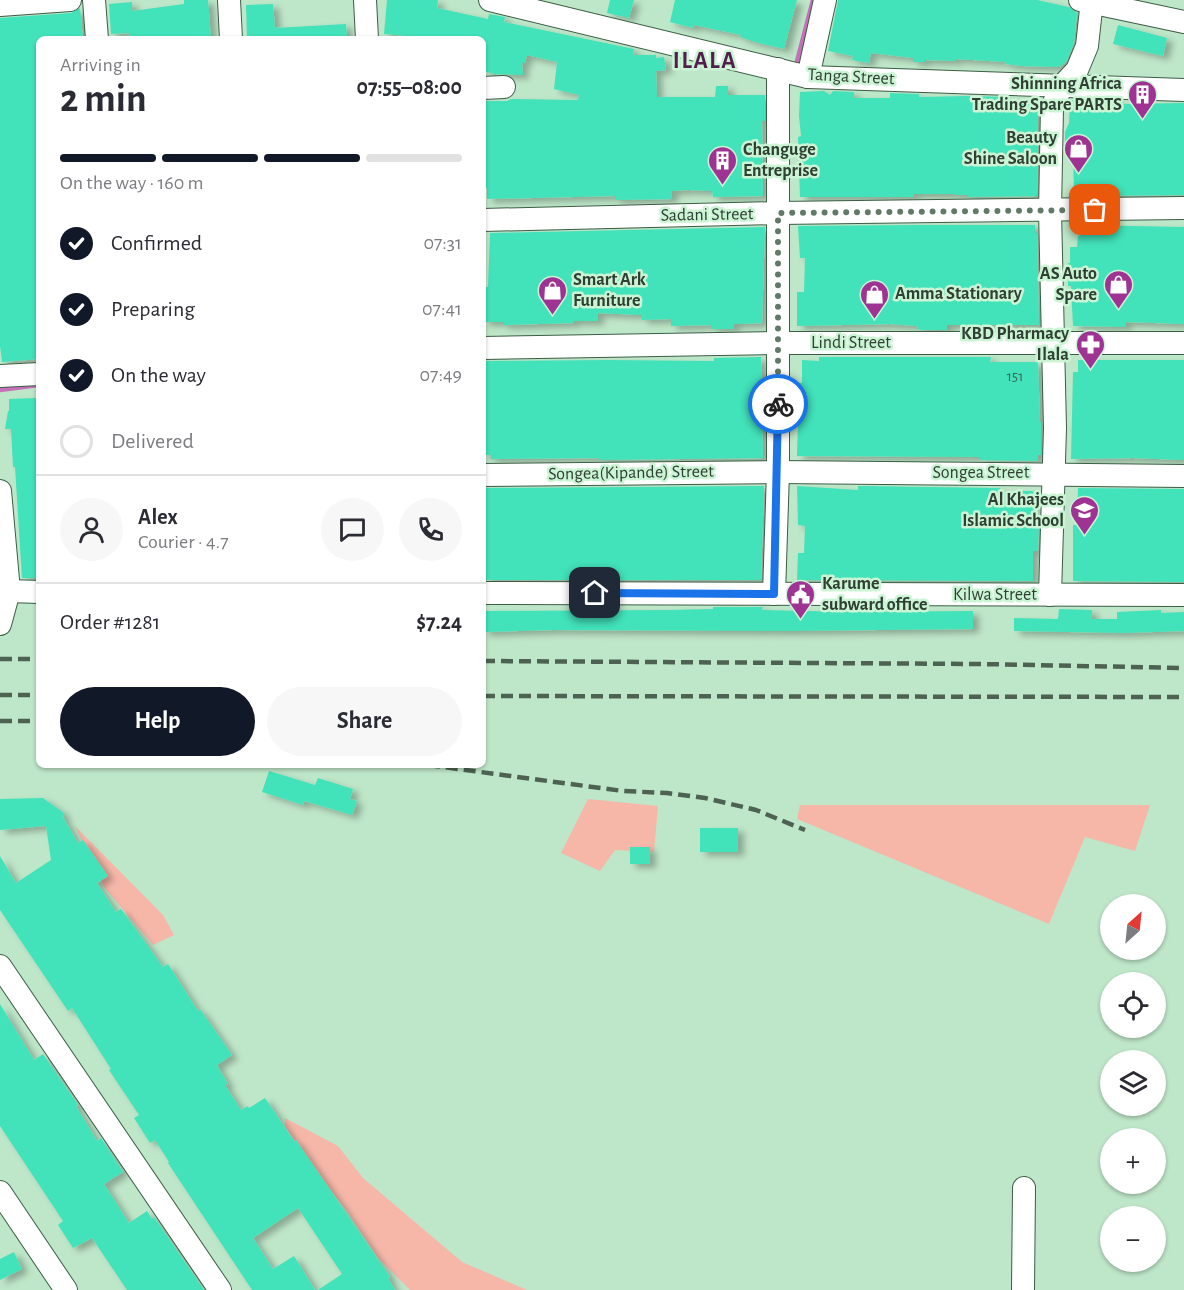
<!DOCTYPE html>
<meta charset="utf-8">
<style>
body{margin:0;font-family:"Alegreya Sans",sans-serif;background:#f7f7f7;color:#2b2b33;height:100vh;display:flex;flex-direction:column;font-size:22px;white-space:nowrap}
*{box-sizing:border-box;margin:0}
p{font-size:20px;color:#7c7c81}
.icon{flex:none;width:33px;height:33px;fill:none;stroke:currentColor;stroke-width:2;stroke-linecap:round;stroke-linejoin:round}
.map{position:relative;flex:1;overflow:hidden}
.panel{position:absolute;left:36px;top:36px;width:450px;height:732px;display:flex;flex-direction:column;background:#fff;border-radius:9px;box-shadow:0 2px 4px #0004}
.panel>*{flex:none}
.needle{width:39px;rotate:27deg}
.controls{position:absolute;left:1100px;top:894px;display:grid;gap:12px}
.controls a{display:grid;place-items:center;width:66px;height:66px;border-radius:50%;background:#fff;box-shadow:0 2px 4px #0004;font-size:30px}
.pin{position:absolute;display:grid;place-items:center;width:51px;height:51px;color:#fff;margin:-26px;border-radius:12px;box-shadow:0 3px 9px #0006}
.courier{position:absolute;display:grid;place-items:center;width:60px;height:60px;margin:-30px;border:4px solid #1a73e8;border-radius:50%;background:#fff;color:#222;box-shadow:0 2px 8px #0007}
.overview em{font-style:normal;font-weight:600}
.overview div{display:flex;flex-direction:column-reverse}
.overview{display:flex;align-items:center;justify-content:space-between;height:102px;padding:0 24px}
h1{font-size:39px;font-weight:600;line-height:45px}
.bar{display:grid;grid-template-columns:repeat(4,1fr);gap:9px 6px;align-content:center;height:72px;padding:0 24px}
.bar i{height:8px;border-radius:4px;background:#e1e1e2}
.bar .selected{background:#111827}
.bar p{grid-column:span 4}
.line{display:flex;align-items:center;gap:15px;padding:0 24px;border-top:2px solid #e1e1e2}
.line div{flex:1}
.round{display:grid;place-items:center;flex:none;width:63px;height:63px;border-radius:32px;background:#f7f7f7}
ol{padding:0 24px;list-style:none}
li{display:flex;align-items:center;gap:18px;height:66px}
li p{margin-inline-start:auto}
li .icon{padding:6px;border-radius:50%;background:#111827;color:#fff;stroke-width:4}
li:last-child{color:#7c7c81}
li i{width:33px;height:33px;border:3px solid #e1e1e2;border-radius:50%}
.action{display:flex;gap:12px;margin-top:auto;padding:12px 24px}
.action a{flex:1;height:69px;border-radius:36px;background:#111827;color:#fff;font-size:24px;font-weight:600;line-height:69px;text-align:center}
.action a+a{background:#f7f7f7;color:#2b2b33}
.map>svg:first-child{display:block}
.green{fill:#f6b7a9}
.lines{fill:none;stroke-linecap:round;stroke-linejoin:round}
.stream{stroke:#c570b9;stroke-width:4.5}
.building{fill:#43e2ba;filter:url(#shadow)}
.minor-casing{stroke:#3b5e44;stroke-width:24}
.minor{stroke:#fff;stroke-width:22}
.rail{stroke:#4d6252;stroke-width:4.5;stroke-dasharray:12 6;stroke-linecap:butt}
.done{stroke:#617967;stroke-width:6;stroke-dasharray:0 10.8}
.route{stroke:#1a73e8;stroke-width:8}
.labels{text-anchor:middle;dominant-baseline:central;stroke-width:5;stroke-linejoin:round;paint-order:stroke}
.number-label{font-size:15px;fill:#346855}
.street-label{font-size:18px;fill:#2f3f33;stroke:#cbf4d5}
.poi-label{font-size:18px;font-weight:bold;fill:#2f3f33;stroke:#cbf4d5;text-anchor:end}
.district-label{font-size:24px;font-weight:bold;letter-spacing:1.5px;fill:#521e4c;stroke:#cbf4d5}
</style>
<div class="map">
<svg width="1184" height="1290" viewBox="0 0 1184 1290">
<defs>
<filter id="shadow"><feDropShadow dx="6" dy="4" stdDeviation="3" flood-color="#0004"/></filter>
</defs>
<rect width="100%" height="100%" fill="#bee6c8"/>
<g class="green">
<path d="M588,799l70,7 -4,46 -39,-2 -15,21 -39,-18z"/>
<path d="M800,805h350l-15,46 -50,-14 -36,87 -252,-105z"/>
<path d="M75,826l88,89 11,20 -21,10 -49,-58z"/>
<path d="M285,1118l53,28 25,32 99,84 65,28h-117l-31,-31 -32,-48 -31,-39 -31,-46z"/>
</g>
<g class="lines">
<g class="stream">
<path d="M796,65l17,-65"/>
<path d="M0,390l39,-5"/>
</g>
</g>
<g class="building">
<path d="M184,0h24l3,39h-82v-6l-18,1 -2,-30 23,-2v9l52,-7z"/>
<path d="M387,0h51l-1,8 51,11 1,-5 16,3 -1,5 130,27 -1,6h23v3l8,-1 2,13 -10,1 1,26h58l1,-11h12v9h37v26h-3l1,75 -50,1 -1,-6 -23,-1 -17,1v8l-57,1v-4l-128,3v-11h-4v-87h24l4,-2 67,1 1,-5 -25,-6 3,-27 -30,-7 -2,8h-3l1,12 -28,-1 -12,-3v-32h-39l-60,-5z"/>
<path d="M610,0h24l-5,18 -22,-5z"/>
<path d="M675,0h122l-13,49 -29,-7 -15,-5 1,-2 -47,-10 -1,3 -23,-6z"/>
<path d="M838,0h199l32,7 8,6 -3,30 -8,19 -7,5 -37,-1 -17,-2 1,-2 -50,-3v2l-31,-1v2h-12v-4l-42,-5 -2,10 -17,-3 1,-4 -25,-5z"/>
<path d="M273,4l2,24 71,-4 1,15h-100l-1,-34z"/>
<path d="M80,8l3,31h-44v320l-37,3 -2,-16v-328l71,-5z"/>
<path d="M1118,25l49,13 -4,18 -50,-12z"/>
<path d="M824,91l6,4 3,-4 21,1v6h36v-5l29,1v3l47,-1 43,1v3h32l-3,7 -1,89 -69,1v-2h-13v-1h-41v3h-114l-2,-60 3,-1 -2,-20 1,-24z"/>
<path d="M1070,100l39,1 14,1v2l61,-1v92l-110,1 -1,-47 -8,-4v-13l4,-9z"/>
<path d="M915,225h120v8h2l2,92h-92v5h-25l-5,-1 1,-3 -29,-2 -92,2v-34h7l1,-34h-5l-2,-32z"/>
<path d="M1082,225l102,2v97l-58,-2v5l-53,-1 -2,-40h-3v-23h2v-16h7l1,-11 3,-1z"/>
<path d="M765,227l-3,96 -28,1v5h-23v-4l-40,1v-7l-29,1v-5l-44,-2v8h-24v2l-71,2v-3h-20v-35h5l2,-54z"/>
<path d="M761,357l2,101 -164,2v-2l-108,1v-4h-8v-94l125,-1 106,1v-3z"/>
<path d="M819,357h172l-1,5h48l2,60h1v33h-3v6l-58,-1v-3l-183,-1 2,-73h3v-23l17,1z"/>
<path d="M1078,360h106v100l-51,-2 -62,1 2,-87h5z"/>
<path d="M37,398l2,12v168h-17l-7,-111h-2l-2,-38h-6l3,-18h1v-12z"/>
<path d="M764,486l-3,94h-278v-92z"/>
<path d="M797,486l61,4v-4l142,2v3h33v28h6l-1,32h-5v30l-236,-1 1,-27h6l1,-27 -7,-1z"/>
<path d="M1078,488l106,1v93l-111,-1v-56h4z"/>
<path d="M713,607h50l-1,3 91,2 120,-1v18l-186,2 -233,-1 -71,2v-21l183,-1 47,-1z"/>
<path d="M1059,609l33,1v9h25v-7l44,-2v3l23,-1v19l-61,2 -109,-2v-13l44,1z"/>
<path d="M269,771l46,14 3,-7 35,11 -3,10 7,2 -5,14 -48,-14 -1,4 -41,-13z"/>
<path d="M43,798l21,15 -1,4 15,26 5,-3 25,36 -11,7 19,29 5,-3 42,58 5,-3 30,47 2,-2 32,46 -15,10 11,19 -3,1 16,25 7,-4 1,2 16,-10 29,43 2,-1 94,137 -2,1 7,12h-77l24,-16 -44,-66 -45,30 20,31 21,-13 21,34h-63l-84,-127 1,-1 -14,-22 -5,3 -16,-25 5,-3 -30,-45 2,-1 -39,-61 -4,3 -68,-101v-54l16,27 35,-23 -5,-34 -46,4v-31z"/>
<rect x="700" y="828" width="38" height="24"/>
<rect x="630" y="847" width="20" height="17"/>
<path d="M0,1004l34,56 9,-6 35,51 -2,1 21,35 4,-3 22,34 -19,12 25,39 18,-12 5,8 2,-2 50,73h-77l-35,-52 -19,10 -15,-23 5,-4 -63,-95z"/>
<path d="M14,1252l8,17 -22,11v-21z"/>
</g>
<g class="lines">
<defs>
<g id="minor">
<path d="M94,0l3,39"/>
<path d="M229,0l2,39"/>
<path d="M365,0l2,39"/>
<path d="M490,0l318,77 376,13"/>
<path d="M1080,0l104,22"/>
<path d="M0,5l70,-5"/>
<path d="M808,77l17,-77"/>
<path d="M483,88l21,-1"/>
<path d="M483,220l295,-7 406,-5"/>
<path d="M483,348l295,-5h406"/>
<path d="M0,376l39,-2"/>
<path d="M483,475l295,-3 406,4"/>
<path d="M0,491l9,100 -9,33"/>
<path d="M9,591l30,1"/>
<path d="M483,593l701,2"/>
<path d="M774,594l4,-122v-403"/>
<path d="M1050,595l5,-167 -5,-217 2,-104 10,-21 15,-16 10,-24 5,-46"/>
<path d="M0,966l220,324"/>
<path d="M0,1192l66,98"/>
<path d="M1023,1290l1,-102"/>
</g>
</defs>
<use href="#minor" class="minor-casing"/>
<use href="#minor" class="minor"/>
<g class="rail">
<path d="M0,659h39"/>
<path d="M483,661l497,3 204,4"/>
<path d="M0,695h39"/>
<path d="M483,696l701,1"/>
<path d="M0,721h39"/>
<path d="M428,765l195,26 44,2 38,5 51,12 49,20"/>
</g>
</g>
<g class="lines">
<path class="done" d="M778,404v-191l317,-3"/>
<path class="route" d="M595,593l179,1 4,-190"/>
</g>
<defs>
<symbol id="building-pin" viewBox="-11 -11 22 30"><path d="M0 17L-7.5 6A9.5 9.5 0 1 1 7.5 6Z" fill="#9e3394" stroke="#cbf4d5"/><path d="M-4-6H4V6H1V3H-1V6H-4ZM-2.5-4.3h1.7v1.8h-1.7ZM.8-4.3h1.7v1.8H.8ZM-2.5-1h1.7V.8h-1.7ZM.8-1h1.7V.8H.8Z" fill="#fff"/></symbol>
<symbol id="shop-pin" viewBox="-11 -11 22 30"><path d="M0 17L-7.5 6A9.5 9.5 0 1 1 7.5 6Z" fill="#9e3394" stroke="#cbf4d5"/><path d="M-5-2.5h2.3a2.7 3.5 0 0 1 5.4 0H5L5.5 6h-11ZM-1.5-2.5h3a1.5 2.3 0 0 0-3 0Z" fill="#fff"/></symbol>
<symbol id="pharmacy-pin" viewBox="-11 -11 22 30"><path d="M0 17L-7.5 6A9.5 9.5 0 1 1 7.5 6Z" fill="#9e3394" stroke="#cbf4d5"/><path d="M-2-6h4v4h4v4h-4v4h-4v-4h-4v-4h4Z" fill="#fff"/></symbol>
<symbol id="school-pin" viewBox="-11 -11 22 30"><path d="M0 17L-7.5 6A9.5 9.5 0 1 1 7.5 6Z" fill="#9e3394" stroke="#cbf4d5"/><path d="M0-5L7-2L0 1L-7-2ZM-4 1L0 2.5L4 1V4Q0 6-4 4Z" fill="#fff"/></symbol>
<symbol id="civic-pin" viewBox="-11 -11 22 30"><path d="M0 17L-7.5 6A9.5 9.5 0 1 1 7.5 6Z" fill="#9e3394" stroke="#cbf4d5"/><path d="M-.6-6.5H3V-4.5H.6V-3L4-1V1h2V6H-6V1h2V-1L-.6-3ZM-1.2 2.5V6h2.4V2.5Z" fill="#fff"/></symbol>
</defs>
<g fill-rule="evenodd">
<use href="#building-pin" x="1126" y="78" width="33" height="45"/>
<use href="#shop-pin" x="1062" y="132" width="33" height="45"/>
<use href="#building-pin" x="706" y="144" width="33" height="45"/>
<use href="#shop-pin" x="1102" y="268" width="33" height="45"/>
<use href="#shop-pin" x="536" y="274" width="33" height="45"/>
<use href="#shop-pin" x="858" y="278" width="33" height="45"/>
<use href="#pharmacy-pin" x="1074" y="328" width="33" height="45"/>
<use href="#school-pin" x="1068" y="494" width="33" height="45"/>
<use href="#civic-pin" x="784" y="578" width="33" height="45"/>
</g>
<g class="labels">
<g class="number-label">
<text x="1015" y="376">151</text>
</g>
<g class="street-label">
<text transform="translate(851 77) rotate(3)">Tanga Street</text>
<text transform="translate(707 215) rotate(-1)">Sadani Street</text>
<text x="851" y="343">Lindi Street</text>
<text transform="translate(631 473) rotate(-1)">Songea(Kipande) Street</text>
<text x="981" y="473">Songea Street</text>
<text x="995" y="595">Kilwa Street</text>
</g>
<g class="poi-label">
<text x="1122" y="84">Shinning Africa<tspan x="1122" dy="21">Trading Spare PARTS</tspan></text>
<text x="1057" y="138">Beauty<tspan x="1057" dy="21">Shine Saloon</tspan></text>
<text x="743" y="150" text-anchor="start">Changuge<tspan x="743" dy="21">Entreprise</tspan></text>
<text x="1097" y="274">AS Auto<tspan x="1097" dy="21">Spare</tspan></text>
<text x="573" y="280" text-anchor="start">Smart Ark<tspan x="573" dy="21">Furniture</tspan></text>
<text x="895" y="294" text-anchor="start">Amma Stationary</text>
<text x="1069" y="334">KBD Pharmacy<tspan x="1069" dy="21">Ilala</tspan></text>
<text x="1064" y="500">Al Khajees<tspan x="1064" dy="21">Islamic School</tspan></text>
<text x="822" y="584" text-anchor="start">Karume<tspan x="822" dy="21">subward office</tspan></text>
</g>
<g class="district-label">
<text x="705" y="61">ILALA</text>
</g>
</g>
</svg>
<div class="controls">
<a><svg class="needle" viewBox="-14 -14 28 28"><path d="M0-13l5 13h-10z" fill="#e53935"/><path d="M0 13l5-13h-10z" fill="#7c7c81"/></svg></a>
<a><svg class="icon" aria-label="locate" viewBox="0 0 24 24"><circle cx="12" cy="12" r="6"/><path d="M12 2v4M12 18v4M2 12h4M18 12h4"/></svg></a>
<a><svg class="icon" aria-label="layers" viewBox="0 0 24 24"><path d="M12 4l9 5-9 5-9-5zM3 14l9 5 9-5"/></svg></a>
<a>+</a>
<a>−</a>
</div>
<div class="pin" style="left:1095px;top:210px;background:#ea580c"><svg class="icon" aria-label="bag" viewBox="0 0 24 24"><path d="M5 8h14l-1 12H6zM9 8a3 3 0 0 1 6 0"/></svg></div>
<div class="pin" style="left:595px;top:593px;background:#1f2937"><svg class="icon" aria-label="home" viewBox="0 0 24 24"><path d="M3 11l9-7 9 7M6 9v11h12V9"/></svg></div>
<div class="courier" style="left:778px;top:404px"><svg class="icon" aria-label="bike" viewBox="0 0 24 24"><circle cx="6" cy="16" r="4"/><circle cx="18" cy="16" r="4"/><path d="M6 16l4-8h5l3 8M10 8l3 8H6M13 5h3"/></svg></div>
<section class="panel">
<div class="overview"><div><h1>2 min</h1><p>Arriving in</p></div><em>07:55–08:00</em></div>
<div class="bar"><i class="selected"></i><i class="selected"></i><i class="selected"></i><i></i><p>On the way · 160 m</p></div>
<ol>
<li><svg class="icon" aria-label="check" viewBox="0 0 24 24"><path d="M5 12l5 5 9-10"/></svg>Confirmed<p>07:31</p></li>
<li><svg class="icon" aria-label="check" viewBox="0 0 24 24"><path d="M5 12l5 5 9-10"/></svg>Preparing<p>07:41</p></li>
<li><svg class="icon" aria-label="check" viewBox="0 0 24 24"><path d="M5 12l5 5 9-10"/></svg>On the way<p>07:49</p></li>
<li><i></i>Delivered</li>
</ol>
<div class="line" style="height:108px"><a class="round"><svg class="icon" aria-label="person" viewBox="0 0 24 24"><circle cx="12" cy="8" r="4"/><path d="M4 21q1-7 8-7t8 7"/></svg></a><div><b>Alex</b><p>Courier · 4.7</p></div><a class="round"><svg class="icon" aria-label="chat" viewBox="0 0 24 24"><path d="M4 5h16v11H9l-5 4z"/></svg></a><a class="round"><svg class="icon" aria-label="phone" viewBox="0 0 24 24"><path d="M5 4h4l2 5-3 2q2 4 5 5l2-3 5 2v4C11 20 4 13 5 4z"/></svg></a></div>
<div class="line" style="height:78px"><div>Order #1281</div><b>$7.24</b></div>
<div class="action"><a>Help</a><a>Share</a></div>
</section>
</div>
